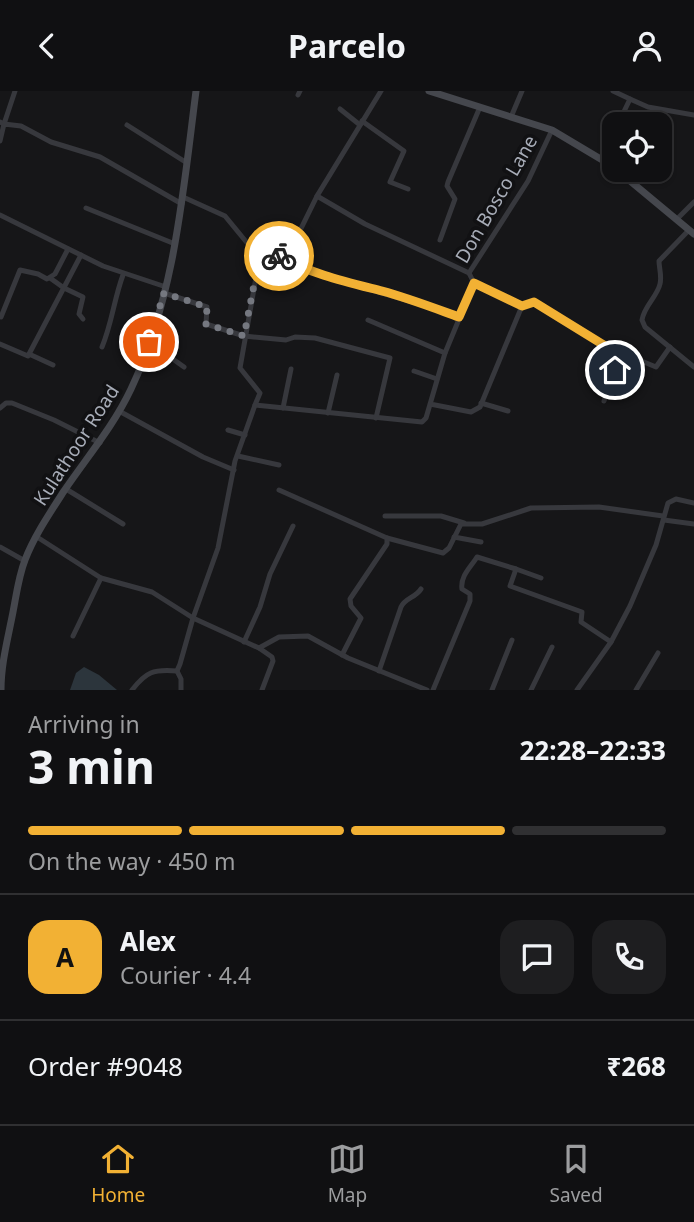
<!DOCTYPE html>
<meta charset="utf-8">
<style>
body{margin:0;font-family:"Noto Sans",sans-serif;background:#1e1e20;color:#f1f3f6;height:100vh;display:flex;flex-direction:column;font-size:26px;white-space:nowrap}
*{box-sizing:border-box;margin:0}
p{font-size:23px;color:#9c9d9f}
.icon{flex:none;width:38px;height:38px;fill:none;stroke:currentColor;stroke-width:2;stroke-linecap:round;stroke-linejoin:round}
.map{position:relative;height:599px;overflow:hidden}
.sheet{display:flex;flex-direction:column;background:#101012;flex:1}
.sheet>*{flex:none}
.buttons{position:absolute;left:602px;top:21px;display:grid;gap:14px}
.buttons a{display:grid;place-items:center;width:70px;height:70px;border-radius:14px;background:#101012;box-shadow:0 2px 5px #0004,0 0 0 2px #303032;font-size:35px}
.pin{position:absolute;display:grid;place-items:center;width:60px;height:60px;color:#fff;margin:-30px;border:4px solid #fff;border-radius:50%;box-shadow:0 2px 7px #0007}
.courier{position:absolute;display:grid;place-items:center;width:70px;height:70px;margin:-35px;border:5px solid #f2b134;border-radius:50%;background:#fff;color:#222;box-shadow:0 2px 9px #0007}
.summary em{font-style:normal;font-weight:700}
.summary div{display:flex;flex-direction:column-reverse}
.summary{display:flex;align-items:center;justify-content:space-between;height:119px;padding:0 28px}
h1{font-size:46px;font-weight:700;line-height:52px}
.bar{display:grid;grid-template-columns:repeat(4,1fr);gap:10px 7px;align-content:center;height:84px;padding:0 28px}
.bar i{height:9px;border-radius:5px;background:#303032}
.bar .active{background:#f2b134}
.bar p{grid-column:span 4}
.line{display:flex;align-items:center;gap:18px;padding:0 28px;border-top:2px solid #303032}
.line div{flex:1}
.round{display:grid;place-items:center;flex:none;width:74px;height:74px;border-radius:21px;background:#1e1e20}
header{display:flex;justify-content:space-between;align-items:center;height:91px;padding:0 28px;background:#101012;font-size:32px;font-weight:700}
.menu{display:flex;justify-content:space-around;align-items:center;height:98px;border-top:2px solid #303032;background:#101012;font-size:19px;color:#9c9d9f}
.menu a{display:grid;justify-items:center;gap:4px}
.menu .active{color:#f2b134}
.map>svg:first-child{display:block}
.water{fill:#2c353c}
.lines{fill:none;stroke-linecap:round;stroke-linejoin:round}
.street{stroke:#37383d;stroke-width:5}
.secondary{stroke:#45474d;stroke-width:7}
.done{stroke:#757880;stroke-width:7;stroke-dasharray:0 12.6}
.route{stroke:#f2b134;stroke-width:9}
.labels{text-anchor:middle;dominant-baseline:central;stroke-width:7;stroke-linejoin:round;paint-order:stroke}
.street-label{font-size:19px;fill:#a8adb8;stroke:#111113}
</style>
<header><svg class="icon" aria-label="back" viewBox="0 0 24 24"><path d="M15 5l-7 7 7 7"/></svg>Parcelo<svg class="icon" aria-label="person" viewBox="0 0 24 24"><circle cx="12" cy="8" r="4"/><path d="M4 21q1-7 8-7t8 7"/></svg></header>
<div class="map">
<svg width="694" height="599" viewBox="0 0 694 599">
<rect width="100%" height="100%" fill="#161618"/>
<path class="water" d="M84,576l15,8 18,15h-47l6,-17z"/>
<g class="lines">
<g class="street">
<path d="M613,0l17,8"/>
<path d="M298,4l2,-4"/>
<path d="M340,18l20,16"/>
<path d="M511,26l11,-26"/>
<path d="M362,30l42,30 -14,31 18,7"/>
<path d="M0,31l4,2 11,-33"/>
<path d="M618,33l12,-25 18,8 46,8"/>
<path d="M127,34l60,38"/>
<path d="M0,50l4,-17 17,2 30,16 49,15 82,47"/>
<path d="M602,68l12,-26"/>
<path d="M317,105l48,28 104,49"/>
<path d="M183,106l42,19 23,28 13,5 -21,119 20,25 -5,12 167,17 4,-4 19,-65 29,-70 48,23 -42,101 -9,5 -41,-8"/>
<path d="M86,117l89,36"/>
<path d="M0,124l103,51 63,21"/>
<path d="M677,128l17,-17"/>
<path d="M689,139l-30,31c0,7 3,15 1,23 -3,13 -16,22 -18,36l3,7 49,40"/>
<path d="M440,149l15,-41 -8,-13 1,-4 32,-75"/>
<path d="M261,158c27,9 52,23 80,32 39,12 79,22 118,36"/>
<path d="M286,168l31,-63 64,-105"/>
<path d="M50,187l14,10 19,9 -4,17 4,5"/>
<path d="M474,192l-5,-10 59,-92 24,-51"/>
<path d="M164,202l43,14 -1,17 38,12 42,4 9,-3 20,1 75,20 -14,60"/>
<path d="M522,215l12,-4 73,45c14,18 4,35 -3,54"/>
<path d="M1,226l19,-47 18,4 9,5 8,-5 13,-25"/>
<path d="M368,229l77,33"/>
<path d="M149,251l35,25"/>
<path d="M0,253l28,12 53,-101"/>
<path d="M102,256c10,-24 12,-48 21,-72"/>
<path d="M610,257l46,19 14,-20"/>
<path d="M29,263l24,11"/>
<path d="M414,280l23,8"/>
<path d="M481,312l27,8"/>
<path d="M0,317l6,-5h6l42,17 46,23"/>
<path d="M283,317l8,-39"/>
<path d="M119,320l84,46 31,13"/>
<path d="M328,322l9,-38"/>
<path d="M228,339l17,5"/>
<path d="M238,365l41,9"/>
<path d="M66,398l57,35"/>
<path d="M279,399l108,48v6l-37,55 1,7 10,12 -19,37"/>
<path d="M385,425h56l23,7"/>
<path d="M664,429l30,4"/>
<path d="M37,446l64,41 51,14 41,26 66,30 20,-11 29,-1 40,22 79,32"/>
<path d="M454,446l27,5"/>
<path d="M387,447l56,15 6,-5 12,-24h21l49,-16 68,-1 64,9"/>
<path d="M0,456l25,14"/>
<path d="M516,478l25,9"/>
<path d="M73,545l28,-58"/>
<path d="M244,551l16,-35 10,-33 23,-48"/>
<path d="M259,557l13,9 1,4 -11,29"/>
<path d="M177,580l4,8v11"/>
<path d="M379,580l22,-64c4,-9 14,-9 20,-18"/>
<path d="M132,599c14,-18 21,-21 45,-19l3,-7 13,-46 25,-70 17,-87 20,-56"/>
<path d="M433,599l37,-89v-7l-8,-5c-2,-13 9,-22 15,-32l39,12 -6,17 72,26 -1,10 30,20 19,-36 26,-61 12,-42 8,-4 18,4"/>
<path d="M492,599l20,-50"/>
<path d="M531,599l21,-43"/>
<path d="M577,599l34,-48"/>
<path d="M636,599l22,-37"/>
</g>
<g class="secondary">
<path d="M429,0l123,39 62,37"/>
<path d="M617,79l77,64"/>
<path d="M1,599c0,-25 6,-48 11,-73 4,-19 6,-39 13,-57 9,-24 25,-47 39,-69 23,-34 49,-64 67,-102 44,-93 52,-197 65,-298"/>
</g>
</g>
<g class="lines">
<path class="done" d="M149,251l15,-49 43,14 -1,17 38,12 17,-87 18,7"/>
<path class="route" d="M279,165c32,18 68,26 103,35 26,7 52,17 77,26l15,-34 48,23 12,-4 73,45 5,8 3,15"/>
</g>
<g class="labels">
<g class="street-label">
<text transform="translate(496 108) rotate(-60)">Don Bosco Lane</text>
<text transform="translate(76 354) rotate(-57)">Kulathoor Road</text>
</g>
</g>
</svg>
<div class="buttons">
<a><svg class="icon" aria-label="locate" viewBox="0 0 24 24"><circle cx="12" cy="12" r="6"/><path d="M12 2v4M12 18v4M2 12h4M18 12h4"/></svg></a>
</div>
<div class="pin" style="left:149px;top:251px;background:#ea580c"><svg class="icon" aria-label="bag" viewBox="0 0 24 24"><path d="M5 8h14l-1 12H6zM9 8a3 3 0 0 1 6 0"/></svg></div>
<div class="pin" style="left:615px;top:279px;background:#1f2937"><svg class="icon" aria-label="home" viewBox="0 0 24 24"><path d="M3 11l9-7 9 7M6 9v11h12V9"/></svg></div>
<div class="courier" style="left:279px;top:165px"><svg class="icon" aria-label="bike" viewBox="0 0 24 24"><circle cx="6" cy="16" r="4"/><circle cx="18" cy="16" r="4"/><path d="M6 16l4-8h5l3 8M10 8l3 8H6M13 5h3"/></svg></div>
</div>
<section class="sheet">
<div class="summary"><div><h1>3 min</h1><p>Arriving in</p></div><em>22:28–22:33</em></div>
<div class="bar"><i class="active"></i><i class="active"></i><i class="active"></i><i></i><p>On the way · 450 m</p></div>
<div class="line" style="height:126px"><b class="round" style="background:#f2b134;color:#111">A</b><div><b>Alex</b><p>Courier · 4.4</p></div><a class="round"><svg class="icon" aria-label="chat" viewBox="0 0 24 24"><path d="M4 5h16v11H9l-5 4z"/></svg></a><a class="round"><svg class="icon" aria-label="phone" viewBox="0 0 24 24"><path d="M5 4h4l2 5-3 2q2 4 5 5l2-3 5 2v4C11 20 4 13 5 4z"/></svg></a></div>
<div class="line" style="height:91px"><div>Order #9048</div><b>₹268</b></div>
</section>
<nav class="menu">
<a class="active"><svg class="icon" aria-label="home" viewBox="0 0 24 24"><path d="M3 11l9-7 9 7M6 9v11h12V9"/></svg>Home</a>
<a><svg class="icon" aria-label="map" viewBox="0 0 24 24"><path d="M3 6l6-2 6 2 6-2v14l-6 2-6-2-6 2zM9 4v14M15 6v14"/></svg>Map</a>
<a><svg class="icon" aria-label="saved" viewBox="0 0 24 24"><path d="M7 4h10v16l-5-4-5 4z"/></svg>Saved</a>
</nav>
